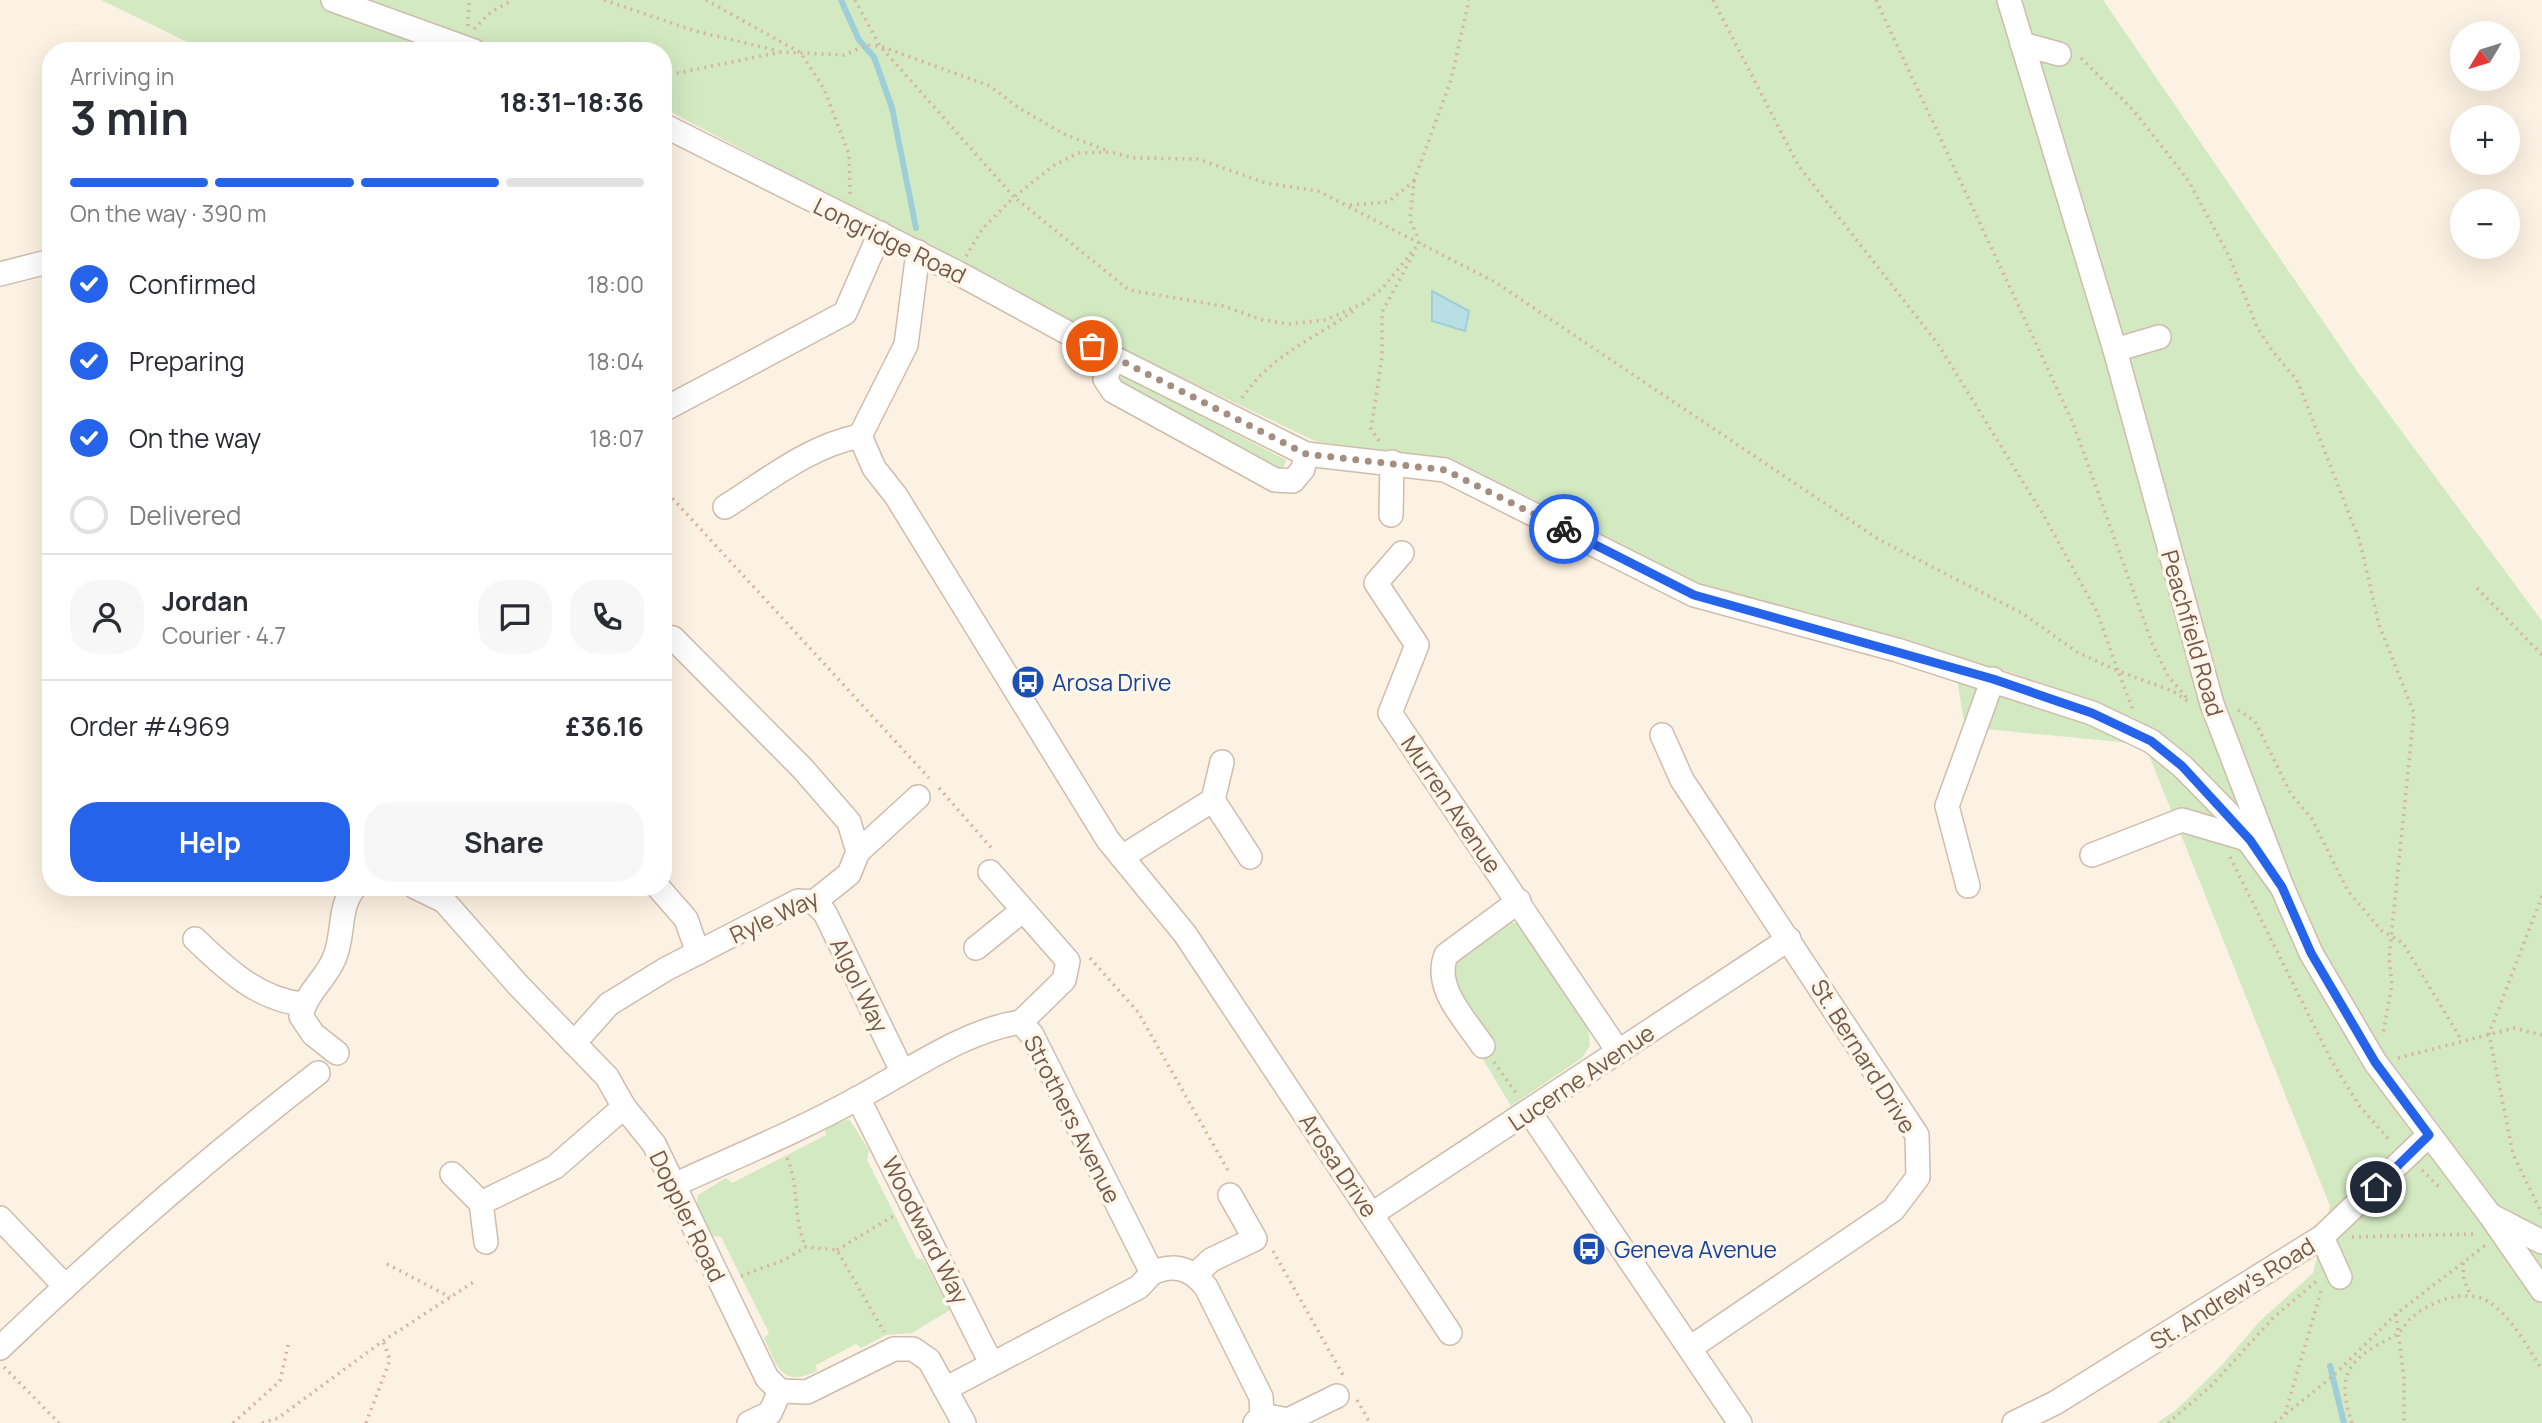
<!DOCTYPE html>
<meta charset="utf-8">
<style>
body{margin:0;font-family:Manrope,sans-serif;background:#f7f7f7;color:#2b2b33;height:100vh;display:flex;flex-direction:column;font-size:26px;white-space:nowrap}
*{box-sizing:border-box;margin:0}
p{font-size:23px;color:#7c7c81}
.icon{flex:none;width:38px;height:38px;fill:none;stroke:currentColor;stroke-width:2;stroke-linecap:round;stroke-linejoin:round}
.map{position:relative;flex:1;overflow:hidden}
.drawer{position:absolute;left:42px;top:42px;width:630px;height:854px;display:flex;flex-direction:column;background:#fff;border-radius:28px;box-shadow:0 7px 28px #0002}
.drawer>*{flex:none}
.needle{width:46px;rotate:232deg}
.buttons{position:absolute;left:2450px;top:21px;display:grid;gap:14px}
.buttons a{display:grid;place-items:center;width:70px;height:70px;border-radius:50%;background:#fff;box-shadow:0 7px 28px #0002;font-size:35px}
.pin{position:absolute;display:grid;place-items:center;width:60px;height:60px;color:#fff;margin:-30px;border:4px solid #fff;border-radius:50%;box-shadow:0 2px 7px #0007}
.courier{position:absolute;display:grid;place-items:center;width:70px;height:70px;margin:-35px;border:5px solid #2563eb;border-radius:50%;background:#fff;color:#222;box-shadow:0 2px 9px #0007}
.summary em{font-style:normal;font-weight:700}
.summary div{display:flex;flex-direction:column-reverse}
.summary{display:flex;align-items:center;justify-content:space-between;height:119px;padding:0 28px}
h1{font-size:46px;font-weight:700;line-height:52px}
.bar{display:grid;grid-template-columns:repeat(4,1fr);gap:10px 7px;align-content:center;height:84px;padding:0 28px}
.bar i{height:9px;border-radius:5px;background:#e1e1e2}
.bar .active{background:#2563eb}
.bar p{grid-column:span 4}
.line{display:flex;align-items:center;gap:18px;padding:0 28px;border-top:2px solid #e1e1e2}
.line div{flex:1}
.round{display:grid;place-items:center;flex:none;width:74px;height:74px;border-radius:28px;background:#f7f7f7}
ol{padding:0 28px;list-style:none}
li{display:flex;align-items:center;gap:21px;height:77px}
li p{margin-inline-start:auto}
li .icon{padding:7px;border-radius:50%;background:#2563eb;color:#fff;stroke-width:4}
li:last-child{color:#7c7c81}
li i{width:38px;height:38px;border:4px solid #e1e1e2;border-radius:50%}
.cta{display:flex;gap:14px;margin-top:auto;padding:14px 28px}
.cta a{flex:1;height:80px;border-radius:28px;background:#2563eb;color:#fff;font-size:28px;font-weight:700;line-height:80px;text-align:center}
.cta a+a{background:#f7f7f7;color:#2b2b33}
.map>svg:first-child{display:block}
.green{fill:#d2e9c1}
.water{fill:#b7dfe5;stroke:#9eced7;stroke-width:2}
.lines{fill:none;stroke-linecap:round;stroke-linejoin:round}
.stream{stroke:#9eced7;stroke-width:6}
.minor-casing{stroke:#cfbcac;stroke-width:26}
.path{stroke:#d6b49e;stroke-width:3.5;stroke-dasharray:2 5;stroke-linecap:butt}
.minor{stroke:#fff;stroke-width:23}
.done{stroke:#a48e7f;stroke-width:7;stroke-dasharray:0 12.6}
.route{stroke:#2563eb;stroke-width:9}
.labels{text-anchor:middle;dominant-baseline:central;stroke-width:7;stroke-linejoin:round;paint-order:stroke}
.street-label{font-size:23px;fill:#745849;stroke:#fff6e9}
.transit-label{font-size:23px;fill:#164399;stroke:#fff6e9;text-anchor:start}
</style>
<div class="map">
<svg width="2542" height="1423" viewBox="0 0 2542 1423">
<rect width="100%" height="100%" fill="#fcf2e3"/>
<g class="green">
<path d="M101,0h2002l254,371 185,250v802h-385l19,-13 47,-46 36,-42 54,-49 17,-67 -196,-488 -124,-46 -317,-90 -166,-86 -75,-32 -137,-23 -197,-94 -455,-239v-57h-457z"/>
<path d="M1120,374l166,86 -4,12 -167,-88z"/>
<path d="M1957,680c44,13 141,35 173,63l-165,-16z"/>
<path d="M1505,921l12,2 71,106 2,16 -8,13 -71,48 -32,-53 14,-10 -42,-63 2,-22z"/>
<path d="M849,1119l20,31 -2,10 50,99h6l27,51 -38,23 -26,2 -25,13 -5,-4 -40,21 1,6c-36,17 -39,-4 -53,-33l5,-5 -48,-96 -8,-1 -17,-31 2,-10 28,-17 6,5 94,-48 -1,-7z"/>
</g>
<path class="water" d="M1432,291l37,20 -4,20 -33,-10z"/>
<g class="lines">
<g class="stream">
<path d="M841,0l18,40 15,17 18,51 24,120"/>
<path d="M2330,1366l14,57"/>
</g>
<defs>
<g id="minor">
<path d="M333,0l141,51"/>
<path d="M2009,0l106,350 97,354 70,183 29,66 64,109 115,153 52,75"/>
<path d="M2022,44l37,10"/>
<path d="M663,125l295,148 156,85 192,96 139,16 249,125 203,55 195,63 59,28 31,25 46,47 54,74"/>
<path d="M918,252l-12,93 -46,91 14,32 22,28 212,344 77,94 265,399"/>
<path d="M0,274l51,-13"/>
<path d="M2115,350l44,-13"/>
<path d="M1114,358l-9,21 8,12 162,89 18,1 10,-12 3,-15"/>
<path d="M663,410l182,-97 35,-80"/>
<path d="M725,507c43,-27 84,-61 135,-71"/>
<path d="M1391,515l1,-53"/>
<path d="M1402,553l-26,30 41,62 -27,68 228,338"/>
<path d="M1662,735l20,45 235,355 1,42 -25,33 -203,138"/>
<path d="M1213,800l9,-38"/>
<path d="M858,852l60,-55"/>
<path d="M2092,855l90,-35 68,20"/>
<path d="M1122,857l91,-57 37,57"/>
<path d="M990,872l78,89 -4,19 -43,42"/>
<path d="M1968,886l-21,-80 46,-127"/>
<path d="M415,887l29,14 75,85 88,91 17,30 30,37 113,234 13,13 27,1 87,-43h19l16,11 35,63"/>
<path d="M658,887l28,32 12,34"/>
<path d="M814,902l11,11 77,158"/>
<path d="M195,939c31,30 64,61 108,65"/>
<path d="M976,948l46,-37"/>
<path d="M574,1043l35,-39 57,-35 132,-68 16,1 35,-28 9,-22 -9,-30 -46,-53 -130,-131 -10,-2"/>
<path d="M1483,1046c-18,-27 -50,-58 -37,-91l73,-54"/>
<path d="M337,1053l-24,-19 -12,-18c5,-23 24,-36 33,-57 11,-24 3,-51 21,-72"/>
<path d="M858,1098l133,265"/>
<path d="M1529,1111l211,312"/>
<path d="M452,1174l29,29 5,39"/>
<path d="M674,1185c61,-28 125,-54 184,-87 49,-26 107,-68 163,-76l11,13 120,238 -13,14 -194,102"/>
<path d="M481,1203l74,-36 69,-60"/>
<path d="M1372,1214l417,-275"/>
<path d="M2490,1215l52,27"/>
<path d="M0,1218l65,68"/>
<path d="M2322,1237l18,40"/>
<path d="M1152,1273c22,-10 39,-5 54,14l55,110 1,18 -7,8"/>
<path d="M1196,1274l15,-14 44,-21 -25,-44"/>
<path d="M0,1348c101,-97 207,-189 318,-275"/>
<path d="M1262,1415l26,5 49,-24"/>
<path d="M749,1423l21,-10 10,-22"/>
<path d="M2014,1423l41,-20 267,-166 107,-102"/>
</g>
</defs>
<use href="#minor" class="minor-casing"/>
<g class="path">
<path d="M604,0l91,31 84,20"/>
<path d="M706,0l95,53 23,36 25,65 1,40"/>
<path d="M855,0l25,46 134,151 -31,31 -17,28"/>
<path d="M1713,0l85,165 140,179 106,172 53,96 21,59 55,20 16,11"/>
<path d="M1876,0l197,423 79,220 16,33 20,23"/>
<path d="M468,26l1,-26"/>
<path d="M474,29l17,-17 22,-12"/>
<path d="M2081,58l53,53 54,69 41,76 28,71 16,25 24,28 63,162 19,83 35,88 -25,245 3,26 -9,50"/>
<path d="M663,76l118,-24 63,3 23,-10 13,1 110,40 29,22 45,26 44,17"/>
<path d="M1414,181l37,-101 18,-80"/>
<path d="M1350,205l38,-3 26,-21 -4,39 9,20"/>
<path d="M1364,303l-38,17 -37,4 -26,-4 -40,-14 -94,-16 -115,-93 39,-31 25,-13 33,-1 22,6 65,1 68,24 52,8 177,91 383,257 144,74 55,39 41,19 15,39"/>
<path d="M1362,304l20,-15 38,-47"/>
<path d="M1242,398c31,-45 71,-58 114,-89"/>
<path d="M1379,441l-8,-12 11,-72v-45l32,-59"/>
<path d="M663,488l266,290"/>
<path d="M2477,588l65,67"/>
<path d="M2238,710l17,11 36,73 21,25 36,72 34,40 21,12 59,98"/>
<path d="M939,788l55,63"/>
<path d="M2230,857l100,201 28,46 33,38"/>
<path d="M2542,896l-53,138 24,120 29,60"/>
<path d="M1090,958l48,54 92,162"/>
<path d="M2398,1058l116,-30 28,7"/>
<path d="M1494,1062l22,31"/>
<path d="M787,1158c13,29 5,60 19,89"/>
<path d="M2422,1170l17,17"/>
<path d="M2352,1237l125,-3"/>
<path d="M837,1250l58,-35"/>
<path d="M1273,1251l70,124"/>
<path d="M2463,1263l1,17 7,16"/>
<path d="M387,1264l63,33"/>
<path d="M741,1276l43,-16 22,-13 31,3 47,82"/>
<path d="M2396,1314l8,65v44"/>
<path d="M4,1367l55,56"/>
<path d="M1357,1400l13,23"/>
<path d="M2285,1414l37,-126"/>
<path d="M233,1423l47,-42 9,-40"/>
<path d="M262,1423l16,-5 105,-77 92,-60"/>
<path d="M366,1423l24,-63 -7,-19"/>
<path d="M2168,1423l44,-38 62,-68 45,-38"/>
<path d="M2275,1423l59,-48 62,-61 91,-70"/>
<path d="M2352,1423c-6,-18 -12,-41 0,-57 10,-15 29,-22 44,-31 6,-4 9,-11 14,-16 19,-17 55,-32 79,-17 22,14 40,47 53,68"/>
</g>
<use href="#minor" class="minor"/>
</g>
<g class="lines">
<path class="done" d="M1092,346l214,108 139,16 119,59"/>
<path class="route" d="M1564,529l130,66 299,84 99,34 59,28 31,25 68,74 32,47 29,66 64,109 54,73 -53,52"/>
</g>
<defs>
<symbol id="bus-disc" viewBox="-11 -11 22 22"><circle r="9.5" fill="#1a4fb4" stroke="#fff6e9"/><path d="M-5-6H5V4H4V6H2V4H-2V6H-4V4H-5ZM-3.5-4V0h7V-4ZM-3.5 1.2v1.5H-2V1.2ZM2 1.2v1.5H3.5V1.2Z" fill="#fff"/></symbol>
</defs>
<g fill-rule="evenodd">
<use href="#bus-disc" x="1009" y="663" width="38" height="38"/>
<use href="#bus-disc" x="1570" y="1230" width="38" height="38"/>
</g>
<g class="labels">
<g class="street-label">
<text transform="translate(890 240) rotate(26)">Longridge Road</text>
<text transform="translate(2193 633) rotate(74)">Peachfield Road</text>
<text transform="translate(1452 804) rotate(56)">Murren Avenue</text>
<text transform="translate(774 916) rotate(-25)">Ryle Way</text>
<text transform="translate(860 985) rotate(64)">Algol Way</text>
<text transform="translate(1864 1056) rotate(58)">St. Bernard Drive</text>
<text transform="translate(1581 1077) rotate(-34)">Lucerne Avenue</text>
<text transform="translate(1073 1119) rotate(63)">Strothers Avenue</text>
<text transform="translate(1339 1165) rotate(56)">Arosa Drive</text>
<text transform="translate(688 1216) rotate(64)">Doppler Road</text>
<text transform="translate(926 1230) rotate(63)">Woodward Way</text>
<text transform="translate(2232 1293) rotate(-32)">St. Andrew's Road</text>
</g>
<g class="transit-label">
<text x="1052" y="682">Arosa Drive</text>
<text x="1614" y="1249">Geneva Avenue</text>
</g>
</g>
</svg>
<div class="buttons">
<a><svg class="needle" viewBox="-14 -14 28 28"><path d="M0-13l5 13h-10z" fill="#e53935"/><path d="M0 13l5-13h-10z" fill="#7c7c81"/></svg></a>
<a>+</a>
<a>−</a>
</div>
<div class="pin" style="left:1092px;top:346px;background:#ea580c"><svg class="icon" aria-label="bag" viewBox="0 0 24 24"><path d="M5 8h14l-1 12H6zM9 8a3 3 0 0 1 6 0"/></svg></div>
<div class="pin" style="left:2376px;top:1187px;background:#1f2937"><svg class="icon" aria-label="home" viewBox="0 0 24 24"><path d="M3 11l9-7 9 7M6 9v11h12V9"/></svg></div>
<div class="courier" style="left:1564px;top:529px"><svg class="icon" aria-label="bike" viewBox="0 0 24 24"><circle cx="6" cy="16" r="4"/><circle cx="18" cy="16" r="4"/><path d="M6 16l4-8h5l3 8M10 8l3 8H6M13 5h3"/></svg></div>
<section class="drawer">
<div class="summary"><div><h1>3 min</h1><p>Arriving in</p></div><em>18:31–18:36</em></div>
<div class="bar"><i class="active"></i><i class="active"></i><i class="active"></i><i></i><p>On the way · 390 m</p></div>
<ol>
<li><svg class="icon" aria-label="check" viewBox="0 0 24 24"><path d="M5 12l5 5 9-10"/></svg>Confirmed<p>18:00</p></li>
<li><svg class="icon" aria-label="check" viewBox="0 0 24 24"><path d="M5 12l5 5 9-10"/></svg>Preparing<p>18:04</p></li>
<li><svg class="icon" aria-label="check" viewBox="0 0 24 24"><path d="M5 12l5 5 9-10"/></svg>On the way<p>18:07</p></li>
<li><i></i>Delivered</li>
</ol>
<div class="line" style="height:126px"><a class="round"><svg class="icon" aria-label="person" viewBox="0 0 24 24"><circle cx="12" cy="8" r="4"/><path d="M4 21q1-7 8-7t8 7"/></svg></a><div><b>Jordan</b><p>Courier · 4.7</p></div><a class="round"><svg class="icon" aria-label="chat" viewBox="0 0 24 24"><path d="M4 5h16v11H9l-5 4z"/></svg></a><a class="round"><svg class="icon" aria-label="phone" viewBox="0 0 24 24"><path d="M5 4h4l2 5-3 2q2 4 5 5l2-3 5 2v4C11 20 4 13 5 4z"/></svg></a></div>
<div class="line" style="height:91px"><div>Order #4969</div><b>£36.16</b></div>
<div class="cta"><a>Help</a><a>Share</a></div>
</section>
</div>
